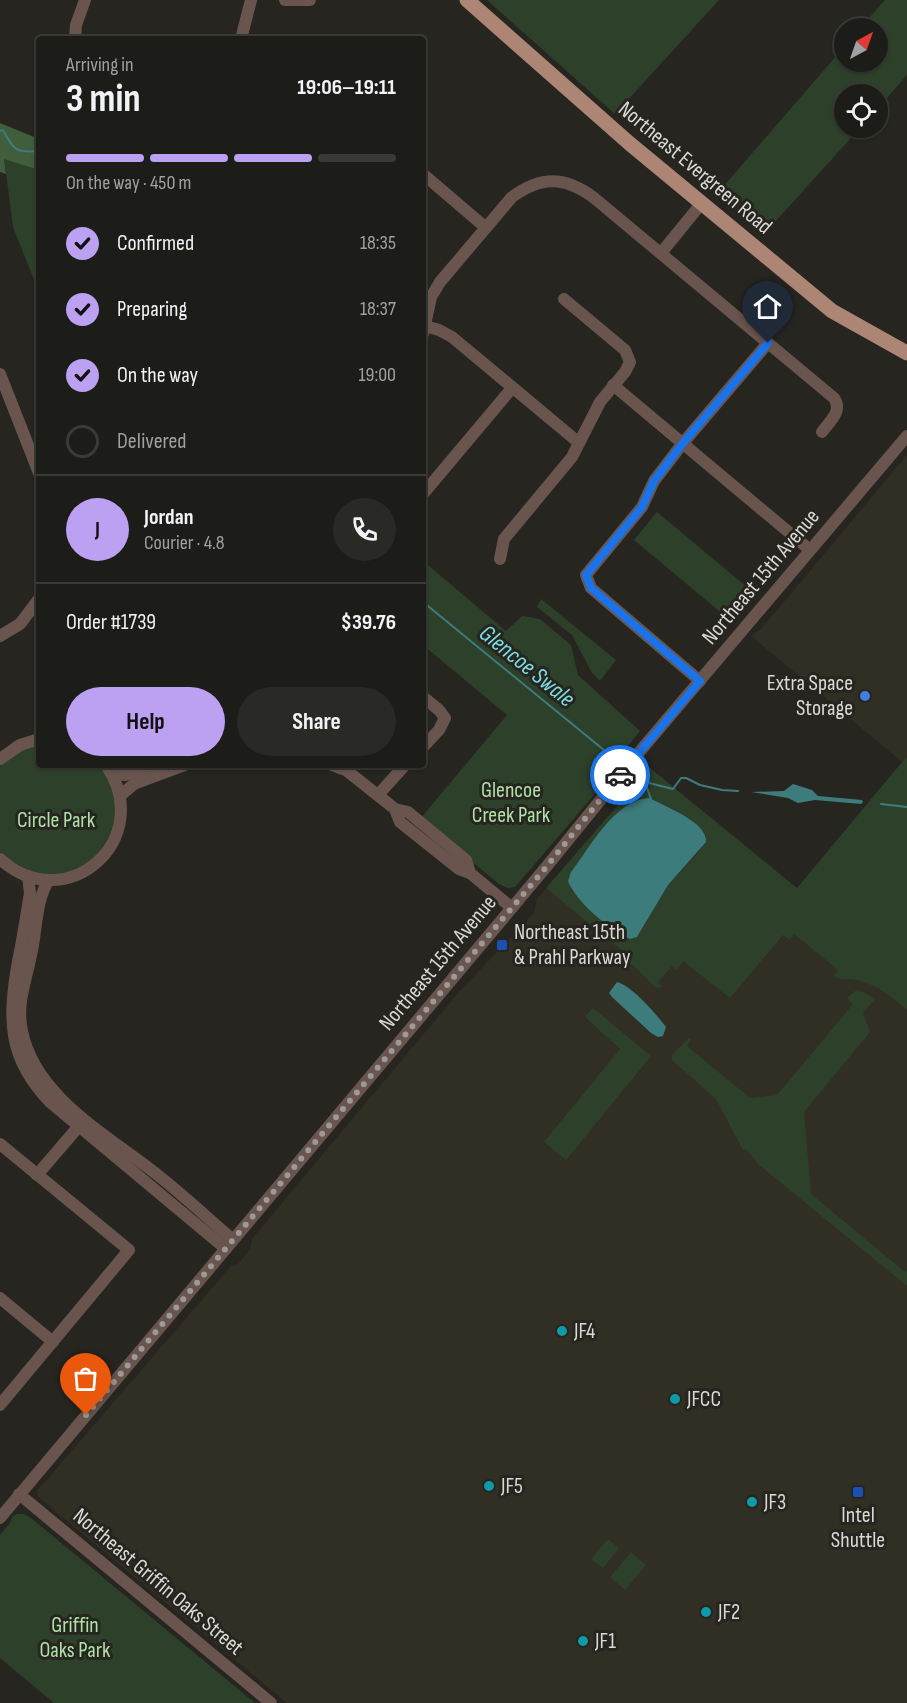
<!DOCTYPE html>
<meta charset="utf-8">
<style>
body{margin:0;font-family:"Sofia Sans Condensed",sans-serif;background:#292925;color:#f1f3f6;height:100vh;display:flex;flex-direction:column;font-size:22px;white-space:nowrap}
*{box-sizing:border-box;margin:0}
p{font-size:20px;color:#a0a1a2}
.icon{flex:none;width:33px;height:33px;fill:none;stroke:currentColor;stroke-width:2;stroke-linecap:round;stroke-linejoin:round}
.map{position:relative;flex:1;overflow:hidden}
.drawer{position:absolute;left:36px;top:36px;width:390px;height:732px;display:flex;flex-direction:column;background:#1c1c18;border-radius:6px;box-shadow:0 2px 4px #0004,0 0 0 2px #3a3a37}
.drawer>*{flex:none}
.needle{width:39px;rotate:40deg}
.controls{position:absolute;left:834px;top:18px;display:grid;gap:12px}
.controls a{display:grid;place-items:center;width:54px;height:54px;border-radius:50%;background:#1c1c18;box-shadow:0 2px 4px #0004,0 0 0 2px #3a3a37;font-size:30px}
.pin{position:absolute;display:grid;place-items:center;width:51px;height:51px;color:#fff;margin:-62px -26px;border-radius:50% 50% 50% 0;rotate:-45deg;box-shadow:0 0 6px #0007}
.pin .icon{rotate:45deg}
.courier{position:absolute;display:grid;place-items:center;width:60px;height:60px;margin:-30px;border:4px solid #1a73e8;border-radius:50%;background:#fff;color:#222;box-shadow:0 2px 8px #0007}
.summary em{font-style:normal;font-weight:700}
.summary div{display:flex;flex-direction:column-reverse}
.summary{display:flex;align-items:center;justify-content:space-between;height:102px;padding:0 30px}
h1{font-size:39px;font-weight:700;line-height:45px}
.bar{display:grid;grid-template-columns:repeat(4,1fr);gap:9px 6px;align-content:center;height:72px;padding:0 30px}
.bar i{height:8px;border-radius:4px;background:#3a3a37}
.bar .selected{background:#bca0f2}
.bar p{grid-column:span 4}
.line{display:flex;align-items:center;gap:15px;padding:0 30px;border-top:2px solid #3a3a37}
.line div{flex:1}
.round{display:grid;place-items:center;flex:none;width:63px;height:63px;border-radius:32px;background:#292925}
ol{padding:0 30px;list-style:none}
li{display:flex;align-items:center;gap:18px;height:66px}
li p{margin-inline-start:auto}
li .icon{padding:6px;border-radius:50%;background:#bca0f2;color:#111;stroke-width:4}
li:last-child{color:#a0a1a2}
li i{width:33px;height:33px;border:3px solid #3a3a37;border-radius:50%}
.cta{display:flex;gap:12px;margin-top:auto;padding:12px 30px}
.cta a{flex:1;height:69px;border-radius:36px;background:#bca0f2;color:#111;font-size:24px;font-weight:700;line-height:69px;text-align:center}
.cta a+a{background:#292925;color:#f1f3f6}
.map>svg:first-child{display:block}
.built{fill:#312e24}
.green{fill:#2d412a;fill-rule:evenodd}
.forest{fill:#405e3b}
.water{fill:#3d7c7d}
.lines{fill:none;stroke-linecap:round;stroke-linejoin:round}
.stream{stroke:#3d7c7d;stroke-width:2}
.minor{stroke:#69554d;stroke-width:12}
.major{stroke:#ad8574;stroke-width:15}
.done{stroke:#9c9a96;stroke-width:6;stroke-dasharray:0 10.8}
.route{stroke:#1a73e8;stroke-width:8}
.shop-dot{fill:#3f7fe0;stroke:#262520;stroke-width:2}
.transit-dot{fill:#1a4fb4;stroke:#262520;stroke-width:2}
.culture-dot{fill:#0f9aa8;stroke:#262520;stroke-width:2}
.labels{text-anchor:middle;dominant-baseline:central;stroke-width:6;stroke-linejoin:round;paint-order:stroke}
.street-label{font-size:22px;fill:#dbd9d6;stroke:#262520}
.poi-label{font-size:22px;fill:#dbd9d6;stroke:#262520;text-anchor:start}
.park-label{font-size:22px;fill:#afe1a6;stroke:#262520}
.water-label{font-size:24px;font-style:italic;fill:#79dfe1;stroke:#262520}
</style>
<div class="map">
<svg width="907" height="1703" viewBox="0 0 907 1703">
<rect width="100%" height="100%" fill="#262520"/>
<g class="built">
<path d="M907,455v300l-5,7 -151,-126 11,-8z"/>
<path d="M650,768l257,213v722h-620l-249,-206 -1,-6 194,-225 6,-1 13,-16 2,-10 206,-246 76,-80 3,-14z"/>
</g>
<g class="green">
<path d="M487,0h232l-104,114z"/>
<path d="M885,0h22v75l-29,33v-14h-34v34h16l-95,105 -49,-38 128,-148v15h34v-34h-18z"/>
<path d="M4,158l35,12v122l-26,-65z"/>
<path d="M657,512l97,81 -23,28 -97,-81z"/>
<path d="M423,561l83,70 16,-15 18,3 31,26 7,30 62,56 -12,15 4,5 -117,136 -7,1 -9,-4 -79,-65 87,-104 -84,-70z"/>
<path d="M541,599l75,61 -16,21 -8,-8 -20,-38 -35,-28z"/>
<path d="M39,743v22h61c46,54 -17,138 -81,100 -7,-4 -14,-7 -19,-13v-87l11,-10z"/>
<path d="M907,756v254c-16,-13 -29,-25 -50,-30 -8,-2 -15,1 -23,-4l4,-6 -44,-36 -4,6 -7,-5 -53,63 -47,-37 -6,9 -5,-4 -14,16 4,5 -6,1 -23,-23 -5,-2 2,-6 -84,-69 104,-120 147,120zM650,800c21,7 44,18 56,36l-8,17 -30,32 -27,46 -4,6 -7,2 -31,-21 -28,-28v-18l14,-17z"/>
<path d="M855,991l8,1 12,7 -12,14 7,19 -66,80 7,82 94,78 2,-1v15l-149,-122 -12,-15 -3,1 -27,-51 -44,-39v-5l17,-17 2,2 -4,6 63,52 27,-3 76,-91 -6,-6z"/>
<path d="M593,1008l58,48 -85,104 -22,-18 76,-93 -35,-32z"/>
<path d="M17,1514h7l7,4 224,185h-201l-54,-45v-123l10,-12 2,-6z"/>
<path d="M608,1539l11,9 -16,20 -12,-9z"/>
<path d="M631,1552l15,13 -21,25 -15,-13z"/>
</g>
<path class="forest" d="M0,123l39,16v31l-35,-11 2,15 -6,-2z"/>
<g class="water">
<path d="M793,784l19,6 6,6 44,4 1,2 -2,2 -46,-4 -17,3 -10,-5 -37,-6 33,-1z"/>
<path d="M649,798c15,8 59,24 57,44l-38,43 -31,52 -7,2c-20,-9 -54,-37 -62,-58l3,-9c19,-24 43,-72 78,-74z"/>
<path d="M617,982c14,3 39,32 49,45l-3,9 -5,1 -7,-4 -39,-36 -3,-4z"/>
</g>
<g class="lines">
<g class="stream">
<path d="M0,131l3,-1c11,20 12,23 36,21"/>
<path d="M423,602l187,153"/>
<path d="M652,802l-7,-20 28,7 8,-11h5l14,7 22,5 16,1"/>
<path d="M881,804l26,3"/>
</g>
<g class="minor">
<path d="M285,0h25"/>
<path d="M75,39l1,-14 9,-25"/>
<path d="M241,39l10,-39"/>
<path d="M423,174l62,53"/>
<path d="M661,253l40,-49"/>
<path d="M425,326l14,4 13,7 126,105"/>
<path d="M423,334l8,-37 9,-15 72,-85c29,-21 52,-21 81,0l241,201c9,13 -4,23 -12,34"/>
<path d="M0,374l39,99"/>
<path d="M613,385l197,165"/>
<path d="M423,494l89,-106"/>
<path d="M500,559l4,-20 68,-82 28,-55 25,-30 5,-10 -5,-12 -61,-51"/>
<path d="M0,636l20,-12 19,-25"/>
<path d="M700,681l-109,-93 -5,-13 56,-68 12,-26 29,-38 85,-100"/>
<path d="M423,697l16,13 6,8 -6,12 -16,17"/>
<path d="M0,759l20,-14 19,-6"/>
<path d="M332,765l14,5 49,39 13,3 58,48 4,13"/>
<path d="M112,774l14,1 26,-10"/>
<path d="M378,795l27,-30"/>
<path d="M120,796l14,-12 51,-19"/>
<path d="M395,809l5,13 59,47 11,4 42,35"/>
<path d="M0,859c66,60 157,-20 106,-94"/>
<path d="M28,876l2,17c-4,23 -7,46 -12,68 -10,58 -11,97 33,142l175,146"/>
<path d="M49,880c-14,21 -12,51 -18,75 -5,26 -15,49 -9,76 12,62 78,100 124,135 31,23 58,49 87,74"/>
<path d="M0,1144l129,106 -129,155"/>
<path d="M37,1175l42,-49"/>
<path d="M0,1298l53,44"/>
<path d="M19,1494l252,209"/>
<path d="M0,1518l547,-652 94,-116 266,-314"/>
</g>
<path class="major" d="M467,0l162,143 203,168 75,42"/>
</g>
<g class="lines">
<path class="done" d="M86,1415l461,-549 73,-91"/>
<path class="route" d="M620,775l80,-94 -109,-93 -5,-13 56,-68 12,-26 29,-38 85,-100"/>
</g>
<circle class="shop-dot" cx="865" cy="696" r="6"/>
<g class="transit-dot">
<rect x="496" y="939" width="12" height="12" rx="3"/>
<rect x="852" y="1486" width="12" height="12" rx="3"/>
</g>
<g class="culture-dot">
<circle cx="562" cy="1331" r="6"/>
<circle cx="675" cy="1399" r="6"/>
<circle cx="489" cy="1486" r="6"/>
<circle cx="752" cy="1502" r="6"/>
<circle cx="706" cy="1612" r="6"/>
<circle cx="583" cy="1641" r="6"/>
</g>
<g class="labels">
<g class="street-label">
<text transform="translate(695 168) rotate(40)">Northeast Evergreen Road</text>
<text transform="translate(761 577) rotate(-50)">Northeast 15th Avenue</text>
<text transform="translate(438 963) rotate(-50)">Northeast 15th Avenue</text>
<text transform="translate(158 1582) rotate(40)">Northeast Griffin Oaks Street</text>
</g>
<g class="poi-label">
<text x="853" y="683" text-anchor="end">Extra Space<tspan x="853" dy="25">Storage</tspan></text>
<text x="514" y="932">Northeast 15th<tspan x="514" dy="25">&amp; Prahl Parkway</tspan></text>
<text x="574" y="1331">JF4</text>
<text x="687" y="1399">JFCC</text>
<text x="501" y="1486">JF5</text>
<text x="764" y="1502">JF3</text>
<text x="858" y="1515" text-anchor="middle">Intel<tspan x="858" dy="25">Shuttle</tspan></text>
<text x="718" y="1612">JF2</text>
<text x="595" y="1641">JF1</text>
</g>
<g class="park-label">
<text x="511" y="790">Glencoe<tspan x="511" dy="25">Creek Park</tspan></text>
<text x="56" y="820">Circle Park</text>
<text x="75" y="1625">Griffin<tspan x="75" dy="25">Oaks Park</tspan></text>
</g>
<g class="water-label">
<text transform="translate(527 666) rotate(39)">Glencoe Swale</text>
</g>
</g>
</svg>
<div class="controls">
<a><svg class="needle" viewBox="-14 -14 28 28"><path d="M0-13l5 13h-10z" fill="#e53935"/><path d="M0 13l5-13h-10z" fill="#a0a1a2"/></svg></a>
<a><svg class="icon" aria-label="locate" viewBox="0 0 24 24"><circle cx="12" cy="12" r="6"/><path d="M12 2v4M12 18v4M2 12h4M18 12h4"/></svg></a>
</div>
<div class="pin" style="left:86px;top:1415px;background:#ea580c"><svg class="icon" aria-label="bag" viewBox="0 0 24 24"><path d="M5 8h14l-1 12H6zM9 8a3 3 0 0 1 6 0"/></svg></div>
<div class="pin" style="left:768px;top:343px;background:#1f2937"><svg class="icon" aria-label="home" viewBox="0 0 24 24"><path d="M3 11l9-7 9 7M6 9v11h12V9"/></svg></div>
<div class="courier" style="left:620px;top:775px"><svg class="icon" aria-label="car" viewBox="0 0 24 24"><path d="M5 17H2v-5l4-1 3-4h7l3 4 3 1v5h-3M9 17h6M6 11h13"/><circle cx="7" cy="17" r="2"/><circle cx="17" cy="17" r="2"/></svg></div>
<section class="drawer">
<div class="summary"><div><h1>3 min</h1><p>Arriving in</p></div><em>19:06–19:11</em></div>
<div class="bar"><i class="selected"></i><i class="selected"></i><i class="selected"></i><i></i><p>On the way · 450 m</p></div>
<ol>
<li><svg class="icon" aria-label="check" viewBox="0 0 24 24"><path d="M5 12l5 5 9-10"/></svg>Confirmed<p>18:35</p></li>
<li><svg class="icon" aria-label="check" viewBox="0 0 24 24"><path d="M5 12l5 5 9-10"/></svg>Preparing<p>18:37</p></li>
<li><svg class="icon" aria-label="check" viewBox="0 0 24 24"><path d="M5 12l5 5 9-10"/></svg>On the way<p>19:00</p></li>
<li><i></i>Delivered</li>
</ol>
<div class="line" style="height:108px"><b class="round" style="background:#bca0f2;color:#111">J</b><div><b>Jordan</b><p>Courier · 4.8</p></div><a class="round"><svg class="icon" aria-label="phone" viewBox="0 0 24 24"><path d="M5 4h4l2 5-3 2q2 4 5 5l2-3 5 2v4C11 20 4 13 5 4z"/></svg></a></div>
<div class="line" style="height:78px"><div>Order #1739</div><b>$39.76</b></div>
<div class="cta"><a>Help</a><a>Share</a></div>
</section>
</div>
